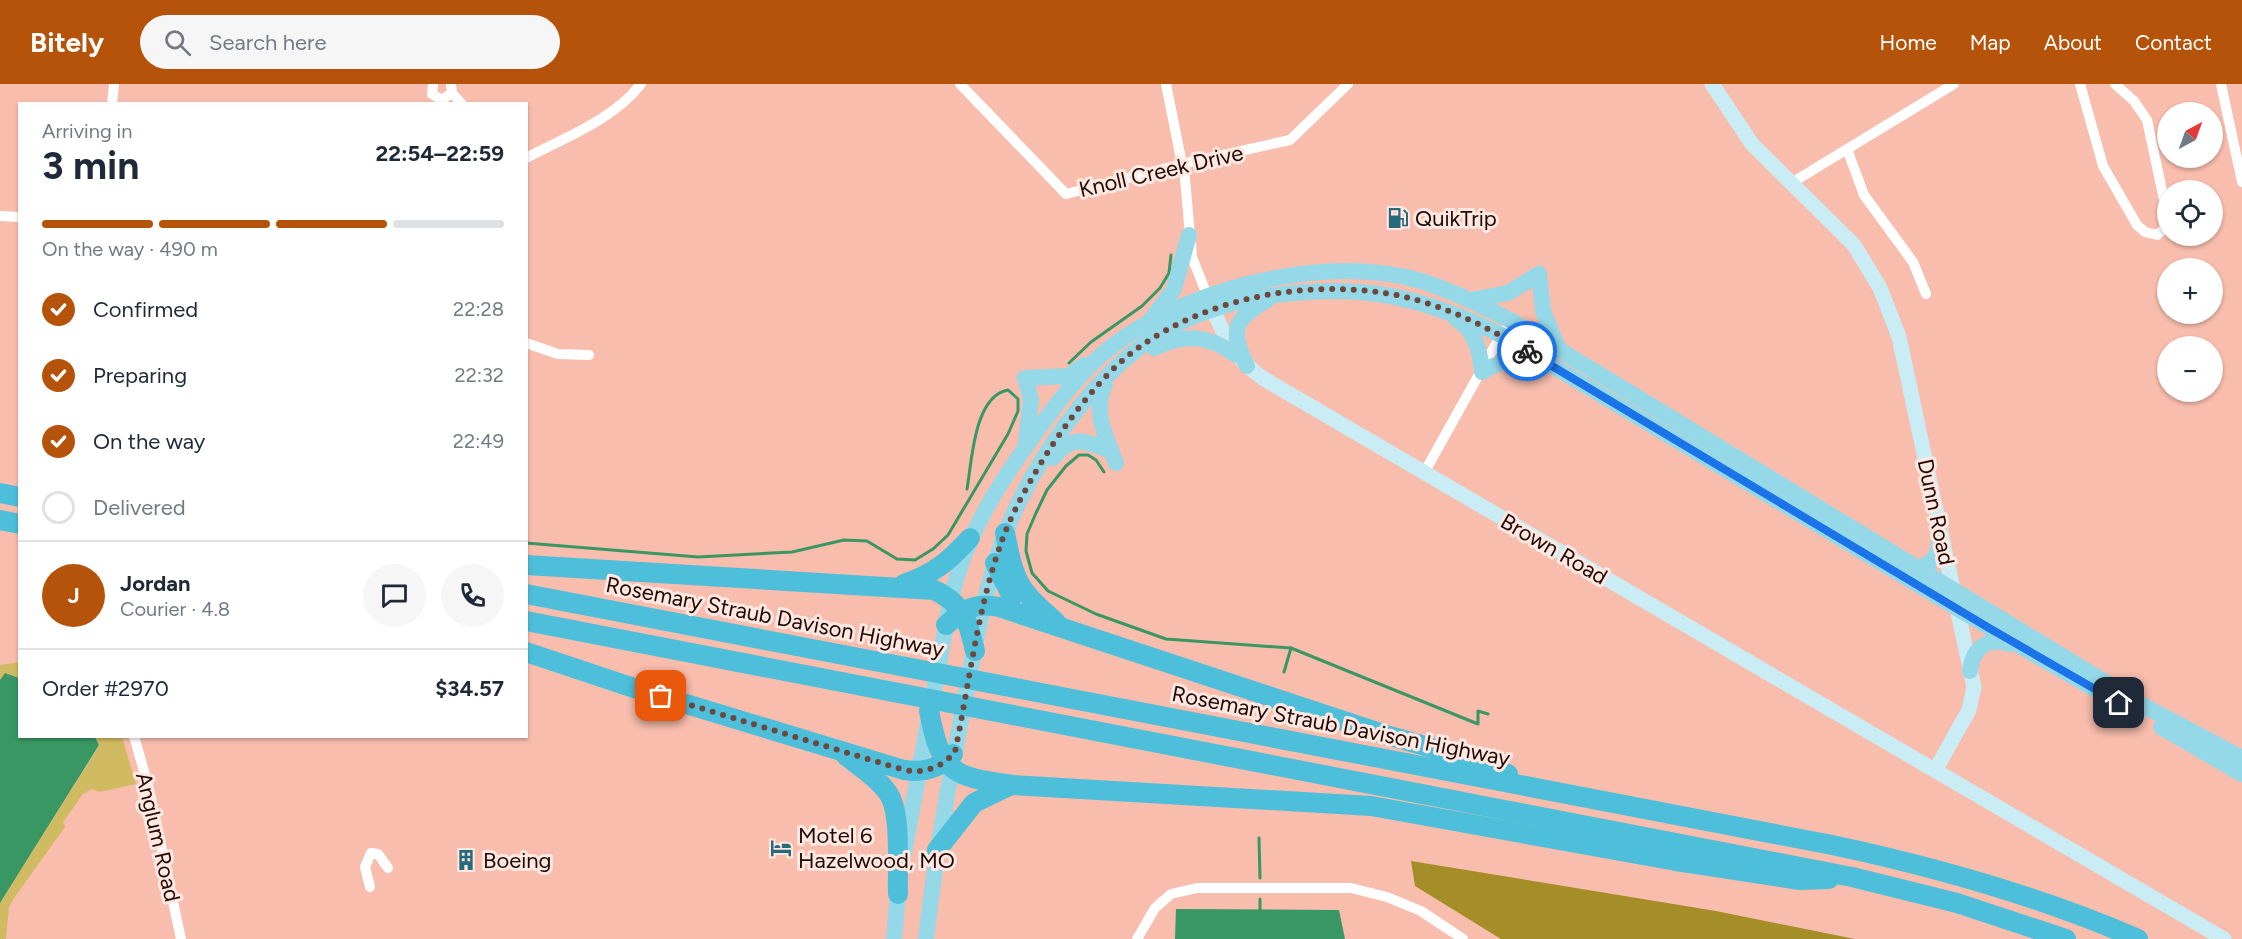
<!DOCTYPE html>
<meta charset="utf-8">
<style>
body{margin:0;font-family:Figtree,sans-serif;background:#f6f6f7;color:#1f2937;height:100vh;display:flex;flex-direction:column;font-size:22px;white-space:nowrap}
*{box-sizing:border-box;margin:0}
p{font-size:20px;color:#747a83}
.icon{flex:none;width:33px;height:33px;fill:none;stroke:currentColor;stroke-width:2;stroke-linecap:round;stroke-linejoin:round}
.map{position:relative;flex:1;overflow:hidden}
.drawer{position:absolute;left:18px;top:18px;width:510px;height:636px;display:flex;flex-direction:column;background:#fff;border-radius:0px;box-shadow:0 2px 4px #0004}
.drawer>*{flex:none}
.needle{width:39px;rotate:41deg}
.controls{position:absolute;left:2157px;top:18px;display:grid;gap:12px}
.controls a{display:grid;place-items:center;width:66px;height:66px;border-radius:50%;background:#fff;box-shadow:0 2px 4px #0004;font-size:30px}
.pin{position:absolute;display:grid;place-items:center;width:51px;height:51px;color:#fff;margin:-26px;border-radius:12px;box-shadow:0 3px 9px #0006}
.courier{position:absolute;display:grid;place-items:center;width:60px;height:60px;margin:-30px;border:4px solid #1a73e8;border-radius:50%;background:#fff;color:#222;box-shadow:0 2px 8px #0007}
.headline em{font-style:normal;font-weight:700}
.headline div{display:flex;flex-direction:column-reverse}
.headline{display:flex;align-items:center;justify-content:space-between;height:102px;padding:0 24px}
h1{font-size:39px;font-weight:700;line-height:45px}
.bar{display:grid;grid-template-columns:repeat(4,1fr);gap:9px 6px;align-content:center;height:72px;padding:0 24px}
.bar i{height:8px;border-radius:4px;background:#e0e1e3}
.bar .selected{background:#b45309}
.bar p{grid-column:span 4}
.line{display:flex;align-items:center;gap:15px;padding:0 24px;border-top:2px solid #e0e1e3}
.line div{flex:1}
.round{display:grid;place-items:center;flex:none;width:63px;height:63px;border-radius:32px;background:#f6f6f7}
ol{padding:0 24px;list-style:none}
li{display:flex;align-items:center;gap:18px;height:66px}
li p{margin-inline-start:auto}
li .icon{padding:6px;border-radius:50%;background:#b45309;color:#fff;stroke-width:4}
li:last-child{color:#747a83}
li i{width:33px;height:33px;border:3px solid #e0e1e3;border-radius:50%}
header{display:flex;align-items:center;gap:36px;box-sizing:border-box;height:84px;padding:0 30px;background:#b45309;color:#fff}
header strong{font-size:28px}
nav{display:flex;gap:33px;margin-inline-start:auto;font-size:21px}
.search{width:420px;height:54px;background:#f6f6f7;display:flex;align-items:center;gap:15px;box-sizing:border-box;padding:0 21px;border-radius:33px;color:#747a83;font-size:22px}
.map>svg:first-child{display:block}
.green{fill:#d1bb62}
.forest{fill:#a58e27}
.water{fill:#389763}
.lines{fill:none;stroke-linecap:round;stroke-linejoin:round}
.stream{stroke:#389763;stroke-width:3}
.street{stroke:#fff;stroke-width:10}
.secondary{stroke:#caecf4;stroke-width:15}
.primary{stroke:#95d9e9;stroke-width:16}
.highway{stroke:#4ebfda;stroke-width:20}
.done{stroke:#6d483f;stroke-width:6;stroke-dasharray:0 10.8}
.route{stroke:#1a73e8;stroke-width:8}
.labels{text-anchor:middle;dominant-baseline:central;stroke-width:6;stroke-linejoin:round;paint-order:stroke}
.street-label{font-size:22px;fill:#220904;stroke:#ffe8e1}
.poi-label{font-size:22px;fill:#220904;stroke:#ffe8e1;text-anchor:start}
</style>
<header>
<strong>Bitely</strong>
<div class="search"><svg class="icon" aria-label="search" viewBox="0 0 24 24"><circle cx="10" cy="10" r="6"/><path d="M15 15l6 6"/></svg>Search here</div>
<nav><a>Home</a><a>Map</a><a>About</a><a>Contact</a></nav>
</header>
<div class="map">
<svg width="2242" height="855" viewBox="0 0 2242 855">
<rect width="100%" height="100%" fill="#f8bdac"/>
<g class="green">
<path d="M19,578v16l-13,-5 -6,7v-15z"/>
<path d="M95,653h27l14,47 -37,8 -7,-3 -9,5 -20,28 2,5 -51,71 -5,9 -3,32h-6v-36l99,-157z"/>
</g>
<path class="forest" d="M1411,777l305,50 139,28h-354l-86,-53z"/>
<g class="water">
<path d="M5,589l14,5 1,58 75,1 4,8 -99,158v-223z"/>
<path d="M1176,825l163,1 6,29h-170z"/>
</g>
<g class="lines">
<g class="stream">
<path d="M1069,279l22,-21 51,-36 18,-18 9,-15 2,-18"/>
<path d="M1104,388l-8,-12 -8,-5h-9l-13,11 -19,24 -11,23 -9,21 -1,17 6,22 16,18 48,23 70,25 125,9 187,76v-13l10,3"/>
<path d="M526,459l172,14 94,-5 52,-12 23,1 30,18 18,1 18,-11 15,-14 60,-101 10,-23v-12l-10,-9c-34,6 -36,71 -41,99"/>
<path d="M1284,588l7,-24"/>
<path d="M1259,754l1,40"/>
<path d="M1260,815v11"/>
</g>
<g class="street">
<path d="M433,0l-1,10 10,6 10,-7 -1,-9"/>
<path d="M960,0l106,110 116,-30 108,-24 58,-56"/>
<path d="M1166,0l19,95 7,78 15,38"/>
<path d="M2080,0l23,82 34,59 8,7 12,3 8,-7 2,-14 -20,-94 -13,-19 -19,-17"/>
<path d="M2221,0l21,98"/>
<path d="M452,9l10,11"/>
<path d="M112,20l2,-20"/>
<path d="M1847,65l17,46 49,67 13,32"/>
<path d="M526,74c40,-21 87,-38 115,-74"/>
<path d="M1793,98l161,-98"/>
<path d="M0,132l20,1"/>
<path d="M526,259l32,11 31,1"/>
<path d="M1424,389l77,-138 11,-14"/>
<path d="M134,652l15,53 32,150"/>
<path d="M370,803l-5,-20 6,-14 7,1 10,14"/>
<path d="M1137,855l18,-31 16,-14 26,-6h154l36,9 34,14 42,28"/>
</g>
<g class="secondary">
<path d="M1712,0l40,60 102,101 26,43 19,49 75,350 -5,23 -33,59"/>
<path d="M1208,214c15,35 24,59 56,81l960,560"/>
</g>
<g class="primary">
<path d="M1539,190l4,37 16,39"/>
<path d="M1471,216l37,-7 31,-19"/>
<path d="M1152,234l22,-29 15,-54"/>
<path d="M1456,235c20,12 24,32 26,53 19,-12 37,-15 59,-11"/>
<path d="M1154,264c30,-15 55,-13 82,7"/>
<path d="M1247,282c-17,-35 -15,-46 20,-66"/>
<path d="M1105,300c-13,28 1,53 11,79"/>
<path d="M1026,358l5,-43 -6,-21 44,-2 15,-11"/>
<path d="M1053,374c18,-23 30,-18 55,-8"/>
<path d="M1918,484c21,-5 22,-22 21,-40"/>
<path d="M1970,587c3,-23 17,-35 40,-27"/>
<path d="M2161,643l81,47"/>
<path d="M904,769l47,-254c13,-59 43,-108 78,-157 27,-38 57,-80 97,-106 76,-51 206,-82 295,-55 32,10 61,25 91,40l634,386 96,51"/>
<path d="M894,855l5,-58"/>
<path d="M926,855c8,-74 21,-146 35,-219 11,-55 19,-112 37,-166 23,-72 78,-156 137,-203 36,-30 81,-46 127,-54 93,-15 155,-3 239,38l524,314 106,61"/>
</g>
<g class="highway">
<path d="M0,409l20,4"/>
<path d="M0,436l20,4"/>
<path d="M1005,449c10,50 13,56 51,89"/>
<path d="M995,479l17,34"/>
<path d="M526,481l408,25c29,13 35,33 41,61"/>
<path d="M904,500c31,-11 44,-22 66,-46"/>
<path d="M526,510l1306,251c104,22 207,51 306,94"/>
<path d="M526,537l1326,256 105,26 109,36"/>
<path d="M946,541c17,-15 29,-23 53,-18l384,127 81,23 44,17"/>
<path d="M526,568l114,38 264,80c19,3 36,-2 49,-16"/>
<path d="M929,627c12,62 23,66 84,74l358,21 305,55 124,19 29,-1"/>
<path d="M846,672c14,11 32,22 42,37 14,19 9,76 10,101"/>
<path d="M937,766l37,-47 35,-17"/>
</g>
</g>
<g class="lines">
<path class="done" d="M661,612l243,74c21,4 38,-3 51,-18 15,-72 23,-148 49,-217 23,-58 82,-150 134,-187 68,-49 163,-68 247,-55 50,8 98,31 142,58"/>
<path class="route" d="M1527,267l462,277 130,75"/>
</g>
<defs>
<symbol id="fuel-bare" viewBox="-9 -9 18 18"><path d="M-5.5-6h7V0h2V4h1.3V-2.5L3-4.5l.8-.8L6-3V5H2.5V1h-1V6h-7ZM-4.2-4.7v3.2H.2V-4.7Z" fill="#266b7b" stroke="#ffe8e1" stroke-width="2.5" paint-order="stroke"/></symbol>
<symbol id="hotel-bare" viewBox="-9 -9 18 18"><path d="M-6-4.5h1.5V1H6V5H4.5V3h-9V5H-6ZM-4 0a1.8 1.8 0 1 1 3.6 0ZM.5 0V-2.5h3Q6-2.5 6 0Z" fill="#266b7b" stroke="#ffe8e1" stroke-width="2.5" paint-order="stroke"/></symbol>
<symbol id="building-bare" viewBox="-9 -9 18 18"><path d="M-4-6H4V6H1V3H-1V6H-4ZM-2.5-4.3h1.7v1.8h-1.7ZM.8-4.3h1.7v1.8H.8ZM-2.5-1h1.7V.8h-1.7ZM.8-1h1.7V.8H.8Z" fill="#266b7b" stroke="#ffe8e1" stroke-width="2.5" paint-order="stroke"/></symbol>
</defs>
<g fill-rule="evenodd">
<use href="#fuel-bare" x="1383" y="119" width="30" height="30"/>
<use href="#hotel-bare" x="766" y="749" width="30" height="30"/>
<use href="#building-bare" x="451" y="761" width="30" height="30"/>
</g>
<g class="labels">
<g class="street-label">
<text transform="translate(1161 87) rotate(-13)">Knoll Creek Drive</text>
<text transform="translate(1936 428) rotate(78)">Dunn Road</text>
<text transform="translate(1554 465) rotate(30)">Brown Road</text>
<text transform="translate(775 533) rotate(11)">Rosemary Straub Davison Highway</text>
<text transform="translate(1341 642) rotate(11)">Rosemary Straub Davison Highway</text>
<text transform="translate(158 753) rotate(77)">Anglum Road</text>
</g>
<g class="poi-label">
<text x="1415" y="134">QuikTrip</text>
<text x="798" y="751">Motel 6<tspan x="798" dy="25">Hazelwood, MO</tspan></text>
<text x="483" y="776">Boeing</text>
</g>
</g>
</svg>
<div class="controls">
<a><svg class="needle" viewBox="-14 -14 28 28"><path d="M0-13l5 13h-10z" fill="#e53935"/><path d="M0 13l5-13h-10z" fill="#747a83"/></svg></a>
<a><svg class="icon" aria-label="locate" viewBox="0 0 24 24"><circle cx="12" cy="12" r="6"/><path d="M12 2v4M12 18v4M2 12h4M18 12h4"/></svg></a>
<a>+</a>
<a>−</a>
</div>
<div class="pin" style="left:661px;top:612px;background:#ea580c"><svg class="icon" aria-label="bag" viewBox="0 0 24 24"><path d="M5 8h14l-1 12H6zM9 8a3 3 0 0 1 6 0"/></svg></div>
<div class="pin" style="left:2119px;top:619px;background:#1f2937"><svg class="icon" aria-label="home" viewBox="0 0 24 24"><path d="M3 11l9-7 9 7M6 9v11h12V9"/></svg></div>
<div class="courier" style="left:1527px;top:267px"><svg class="icon" aria-label="bike" viewBox="0 0 24 24"><circle cx="6" cy="16" r="4"/><circle cx="18" cy="16" r="4"/><path d="M6 16l4-8h5l3 8M10 8l3 8H6M13 5h3"/></svg></div>
<section class="drawer">
<div class="headline"><div><h1>3 min</h1><p>Arriving in</p></div><em>22:54–22:59</em></div>
<div class="bar"><i class="selected"></i><i class="selected"></i><i class="selected"></i><i></i><p>On the way · 490 m</p></div>
<ol>
<li><svg class="icon" aria-label="check" viewBox="0 0 24 24"><path d="M5 12l5 5 9-10"/></svg>Confirmed<p>22:28</p></li>
<li><svg class="icon" aria-label="check" viewBox="0 0 24 24"><path d="M5 12l5 5 9-10"/></svg>Preparing<p>22:32</p></li>
<li><svg class="icon" aria-label="check" viewBox="0 0 24 24"><path d="M5 12l5 5 9-10"/></svg>On the way<p>22:49</p></li>
<li><i></i>Delivered</li>
</ol>
<div class="line" style="height:108px"><b class="round" style="background:#b45309;color:#fff">J</b><div><b>Jordan</b><p>Courier · 4.8</p></div><a class="round"><svg class="icon" aria-label="chat" viewBox="0 0 24 24"><path d="M4 5h16v11H9l-5 4z"/></svg></a><a class="round"><svg class="icon" aria-label="phone" viewBox="0 0 24 24"><path d="M5 4h4l2 5-3 2q2 4 5 5l2-3 5 2v4C11 20 4 13 5 4z"/></svg></a></div>
<div class="line" style="height:78px"><div>Order #2970</div><b>$34.57</b></div>
</section>
</div>
